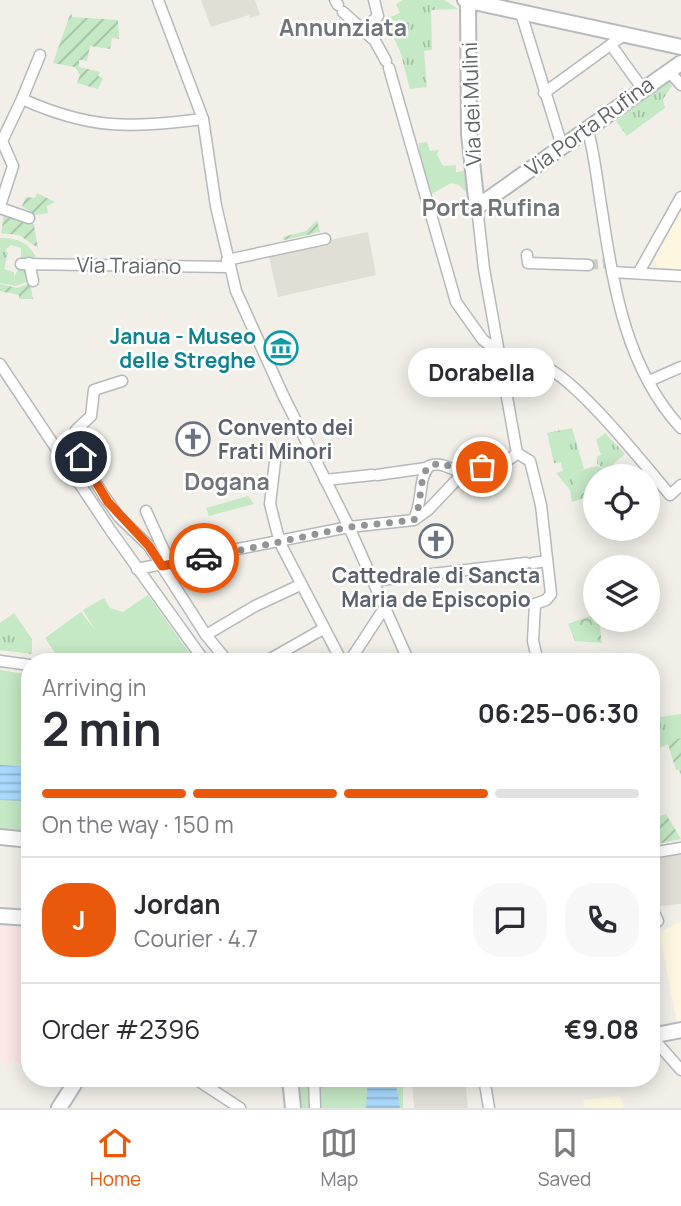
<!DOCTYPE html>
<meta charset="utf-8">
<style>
body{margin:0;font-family:Manrope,sans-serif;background:#f7f7f7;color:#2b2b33;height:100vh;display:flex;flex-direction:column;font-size:26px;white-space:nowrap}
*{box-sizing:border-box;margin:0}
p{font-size:23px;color:#7c7c81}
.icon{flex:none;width:38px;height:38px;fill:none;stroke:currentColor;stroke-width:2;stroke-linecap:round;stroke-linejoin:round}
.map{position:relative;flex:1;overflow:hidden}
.drawer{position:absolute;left:21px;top:653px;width:639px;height:434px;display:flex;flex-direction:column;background:#fff;border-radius:28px;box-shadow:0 4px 18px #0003}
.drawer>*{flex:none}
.controls{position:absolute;left:583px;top:464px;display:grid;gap:14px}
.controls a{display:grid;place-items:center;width:77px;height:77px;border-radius:50%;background:#fff;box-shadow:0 4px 18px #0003;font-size:35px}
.pin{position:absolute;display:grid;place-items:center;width:60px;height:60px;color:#fff;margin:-30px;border:4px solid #fff;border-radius:50%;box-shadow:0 2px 7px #0007}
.courier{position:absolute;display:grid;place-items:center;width:70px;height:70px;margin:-35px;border:5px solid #ea580c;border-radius:50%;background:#fff;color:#222;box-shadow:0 2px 9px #0007}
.bubble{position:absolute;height:49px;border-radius:24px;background:#fff;box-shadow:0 4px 18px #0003;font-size:23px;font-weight:700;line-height:49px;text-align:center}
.summary em{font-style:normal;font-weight:700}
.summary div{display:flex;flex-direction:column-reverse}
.summary{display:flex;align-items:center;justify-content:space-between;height:119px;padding:0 21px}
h1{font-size:46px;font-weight:700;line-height:52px}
.bar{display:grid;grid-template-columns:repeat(4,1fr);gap:10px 7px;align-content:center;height:84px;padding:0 21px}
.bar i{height:9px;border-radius:5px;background:#e1e1e2}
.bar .active{background:#ea580c}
.bar p{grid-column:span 4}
.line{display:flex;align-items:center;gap:18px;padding:0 21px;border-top:2px solid #e1e1e2}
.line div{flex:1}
.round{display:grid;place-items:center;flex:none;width:74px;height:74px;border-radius:28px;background:#f7f7f7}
.menu{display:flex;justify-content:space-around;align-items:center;height:98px;border-top:2px solid #e1e1e2;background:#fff;font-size:19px;color:#7c7c81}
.menu a{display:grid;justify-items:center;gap:4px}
.menu .active{color:#ea580c}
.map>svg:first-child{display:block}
.commercial{fill:#fef7e0}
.education{fill:#e1ded6}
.medical{fill:#fce8e6}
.grass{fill:url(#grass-tufts)}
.forest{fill:url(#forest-crowns)}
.park{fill:#c5e8c5}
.garden{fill:url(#garden-furrows)}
.water{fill:url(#water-rules)}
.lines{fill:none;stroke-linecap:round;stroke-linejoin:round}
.street-tunnel{stroke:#ccccc8;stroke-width:10;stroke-dasharray:10 5;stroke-linecap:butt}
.street-casing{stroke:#b5b8bc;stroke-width:13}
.secondary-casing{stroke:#b6babf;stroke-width:18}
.street{stroke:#fff;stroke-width:10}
.secondary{stroke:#fff;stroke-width:14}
.done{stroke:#929495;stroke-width:7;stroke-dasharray:0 12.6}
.route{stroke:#ea580c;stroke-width:9}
.labels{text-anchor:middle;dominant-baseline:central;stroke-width:5;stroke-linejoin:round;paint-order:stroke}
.street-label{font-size:21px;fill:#5f6368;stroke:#fff}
.culture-label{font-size:21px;font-weight:bold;fill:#0d838f;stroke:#fff;text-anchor:end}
.worship-label{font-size:21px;font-weight:bold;fill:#5b616d;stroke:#fff;text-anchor:start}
.neighbourhood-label{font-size:23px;font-weight:bold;fill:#70757a;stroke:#fff}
</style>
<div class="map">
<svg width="681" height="1108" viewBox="0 0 681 1108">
<defs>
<pattern id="grass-tufts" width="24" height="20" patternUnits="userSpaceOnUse" patternTransform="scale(1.75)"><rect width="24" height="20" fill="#c5e8c5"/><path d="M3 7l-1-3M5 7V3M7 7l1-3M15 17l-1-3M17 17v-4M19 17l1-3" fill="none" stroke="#a3c0a4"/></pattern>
<pattern id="forest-crowns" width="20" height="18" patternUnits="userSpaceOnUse" patternTransform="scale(1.75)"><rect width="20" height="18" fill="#c5e8c5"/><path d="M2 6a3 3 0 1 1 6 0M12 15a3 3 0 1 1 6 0" fill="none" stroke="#a3c0a4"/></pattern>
<pattern id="garden-furrows" width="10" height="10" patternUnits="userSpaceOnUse" patternTransform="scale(1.75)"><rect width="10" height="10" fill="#c5e8c5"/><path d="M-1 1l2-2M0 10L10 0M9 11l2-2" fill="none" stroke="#a3c0a4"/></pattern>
<pattern id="water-rules" width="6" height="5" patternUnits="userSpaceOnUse" patternTransform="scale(1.75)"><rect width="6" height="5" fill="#aadaff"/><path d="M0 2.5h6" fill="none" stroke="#8eb4d2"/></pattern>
</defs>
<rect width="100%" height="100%" fill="#f1efe8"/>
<g class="commercial">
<path d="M681,211v58l-23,-2 -4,-7z"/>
<path d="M681,922v100l-4,1 -18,-91z"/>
<path d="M620,1096l4,12h-39l-2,-8z"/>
</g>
<g class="education">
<path d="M201,0h54l5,15 -10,3 -1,-3 -38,12z"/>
<path d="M368,232l8,43 -98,22 -10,-44z"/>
<path d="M681,851v53l-20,2 -5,-3 -5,-12v-34z"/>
<path d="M412,1078h53l3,30h-54z"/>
</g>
<path class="medical" d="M0,921l30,2v136l-7,6 -9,-6 -4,6 -10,-4z"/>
<g class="grass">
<path d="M403,0h41l14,9 -27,1 1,40 -8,1 3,36 -17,2 -10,-38 -15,-32 15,-6 -4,-9z"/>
<path d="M669,79l3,7 -9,13 2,9 -38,28 -11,-15 9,-7 -1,-3z"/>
<path d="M0,238c17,0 28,4 36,19l-15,5v-14l-10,-3 -6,5 3,3 -4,16 10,3v5l6,-11 7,1 2,14 -13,5 -16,-3z"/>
<path d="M572,428l12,41 -11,3 5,28 -6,2 -2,-12 -14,-17 7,-2 -2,-9 -7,1 -7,-30z"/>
<path d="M605,433l20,21 -11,9 2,6 -6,3 -13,-8v-8l4,-1 -5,-15z"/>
<path d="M248,496l6,8 -45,12 -3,-8z"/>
<path d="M14,613l18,26v15l-32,-4v-27z"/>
<path d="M681,714v24l-30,14v-34z"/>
</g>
<g class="forest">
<path d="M597,466l13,6 1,4h-16v23l-2,-4 -15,5 -5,-28z"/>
<path d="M595,595v25h4l3,23 -27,-2 -7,-17 22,-8 -5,-14z"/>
</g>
<g class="park">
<path d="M427,142l3,9 9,-1 -2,5 6,11 13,-1v7l8,-1 3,22 -8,-8 -8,-2 -23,13 -8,-31 -1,-22z"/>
<path d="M148,595l47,66 -98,1 -39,-5 -13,-19 36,-26 14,18 -12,-20 21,-12 6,10 13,4z"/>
<path d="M0,670l30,5v158l-30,-2z"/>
<path d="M288,1078h115v30h-110z"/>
</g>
<g class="garden">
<path d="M71,12l1,5 46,3 1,19 -7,-1 -2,11 -20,-3 -3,15 -8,-1v7l21,5 -2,4 5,2 -5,11 -21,-6 3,-8 -5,-8 -22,-4z"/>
<path d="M37,193l18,9 -8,4 1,7 -13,2 -13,-9 4,-9 9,1z"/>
<path d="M4,215l29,5 5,28 -19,-13 -18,-2z"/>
<path d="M317,220l3,12 -36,8 -1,-3 23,-6z"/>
<path d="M30,283l3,16h-14v-4l-19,-4v-7l17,4z"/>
<path d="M681,738v37l-2,-5h-3l-9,-29z"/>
<path d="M666,814l15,25 -30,6v-26z"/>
</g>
<g class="water">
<path d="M0,765l30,2v34l-30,-1z"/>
<path d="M368,1078h27l5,30h-34z"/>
</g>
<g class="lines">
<path class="street-tunnel" d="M588,265l23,-2"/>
<defs>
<g id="street">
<path d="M158,0l45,119 13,87 20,85 47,104 66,132 60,135"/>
<path d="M335,0l3,5"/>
<path d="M520,10l42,136"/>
<path d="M343,12l32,29 11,20"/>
<path d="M363,30l15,-14 -4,-16"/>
<path d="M611,45l31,43"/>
<path d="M40,55l-18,44c69,31 107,29 181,20"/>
<path d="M389,68l67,234 27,38 15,11"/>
<path d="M668,70l13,15"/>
<path d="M544,93l80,-58"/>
<path d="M587,127c8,28 10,55 15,84 11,76 25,159 79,217"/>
<path d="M0,206l13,-40 -11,-25 20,-42"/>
<path d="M477,207l7,62 33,184"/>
<path d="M0,208l29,10"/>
<path d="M527,255l1,8 60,2"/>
<path d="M227,260l98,-21"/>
<path d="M29,263l4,18"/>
<path d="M21,264l208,3"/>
<path d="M612,272l69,4"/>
<path d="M639,272l42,-75"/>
<path d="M0,364l111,167 94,131"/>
<path d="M502,375c11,-4 26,-11 37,-10 31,5 109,104 131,130l11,-10"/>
<path d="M122,381l-28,9 -3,26 -15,14 -3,7 8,21 23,38 15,21 30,29 57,89 22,27"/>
<path d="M649,381l32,-14"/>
<path d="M276,453l-6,51 10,39 62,119"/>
<path d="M517,453l13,8 11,44 10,89 -5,6 -11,4 -2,37 5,21"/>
<path d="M377,475l49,-7"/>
<path d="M325,480l47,-5"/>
<path d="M146,511l24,53"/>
<path d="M414,519c9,-17 4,-41 15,-53 12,-5 19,3 31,5 16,1 46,-6 57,-18"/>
<path d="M533,563l14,-2"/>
<path d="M137,569l212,-42 65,-7 14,-10 37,-39"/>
<path d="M373,581l153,-18"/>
<path d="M206,635l49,-29 45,-21"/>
<path d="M0,661l30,4"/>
<path d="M265,662l58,-33"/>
<path d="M349,662l36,-55"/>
<path d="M651,853l30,-5"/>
<path d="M651,906l7,15"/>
<path d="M651,1036l30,34"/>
<path d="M194,1078l46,30"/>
<path d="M314,1078l1,30"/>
<path d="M484,1078l5,30"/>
</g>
<g id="secondary">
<path d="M465,0l216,47"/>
<path d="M468,1l1,133 8,73 204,-144"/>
<path d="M0,837l30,3"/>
<path d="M0,916l30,2"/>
<path d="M651,1036l30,-6"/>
<path d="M290,1078l3,30"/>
<path d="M59,1108l19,-30"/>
</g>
</defs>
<use href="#street" class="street-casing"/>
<use href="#secondary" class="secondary-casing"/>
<use href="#street" class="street"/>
<use href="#secondary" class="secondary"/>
</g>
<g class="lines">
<path class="done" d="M204,558l145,-31 65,-7c9,-17 4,-43 15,-54l11,-3 25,8 17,-4"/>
<path class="route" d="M81,457l27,45 41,44 13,20 42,-8"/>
</g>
<defs>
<symbol id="museum-ring" viewBox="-11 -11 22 22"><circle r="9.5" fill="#fff" stroke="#0f9aa8" stroke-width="1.5"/><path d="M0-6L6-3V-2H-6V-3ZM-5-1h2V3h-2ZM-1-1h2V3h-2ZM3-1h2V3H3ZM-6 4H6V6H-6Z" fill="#0f9aa8"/></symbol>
<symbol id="church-ring" viewBox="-11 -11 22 22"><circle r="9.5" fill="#fff" stroke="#6b7280" stroke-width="1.5"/><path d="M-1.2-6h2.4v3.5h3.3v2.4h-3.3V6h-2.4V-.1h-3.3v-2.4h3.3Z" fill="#6b7280"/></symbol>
</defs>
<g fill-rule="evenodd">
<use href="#museum-ring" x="262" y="329" width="38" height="38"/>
<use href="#church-ring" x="174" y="420" width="38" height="38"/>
<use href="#church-ring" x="417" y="522" width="38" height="38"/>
</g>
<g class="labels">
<g class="street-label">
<text transform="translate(471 104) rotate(-92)">Via dei Mulini</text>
<text transform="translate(589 126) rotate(-36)">Via Porta Rufina</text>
<text transform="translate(129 265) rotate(1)">Via Traiano</text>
</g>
<g class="culture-label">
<text x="256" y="336">Janua - Museo<tspan x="256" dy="24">delle Streghe</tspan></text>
</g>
<g class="worship-label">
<text x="218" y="427">Convento dei<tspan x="218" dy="24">Frati Minori</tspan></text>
<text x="436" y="575" text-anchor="middle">Cattedrale di Sancta<tspan x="436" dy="24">Maria de Episcopio</tspan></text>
</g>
<g class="neighbourhood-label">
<text x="343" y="27">Annunziata</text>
<text x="491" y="207">Porta Rufina</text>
<text x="227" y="481">Dogana</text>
</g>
</g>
</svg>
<div class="controls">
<a><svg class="icon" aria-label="locate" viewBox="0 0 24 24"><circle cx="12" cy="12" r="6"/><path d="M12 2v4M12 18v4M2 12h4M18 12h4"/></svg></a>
<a><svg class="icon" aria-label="layers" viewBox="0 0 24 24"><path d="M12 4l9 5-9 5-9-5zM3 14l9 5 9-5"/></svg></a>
</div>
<div class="pin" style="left:482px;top:467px;background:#ea580c"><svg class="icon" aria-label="bag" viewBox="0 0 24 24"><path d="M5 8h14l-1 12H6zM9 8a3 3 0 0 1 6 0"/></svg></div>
<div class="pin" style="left:81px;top:457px;background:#1f2937"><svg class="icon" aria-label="home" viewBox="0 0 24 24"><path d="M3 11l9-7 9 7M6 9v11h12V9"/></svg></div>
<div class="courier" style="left:204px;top:558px"><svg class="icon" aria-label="car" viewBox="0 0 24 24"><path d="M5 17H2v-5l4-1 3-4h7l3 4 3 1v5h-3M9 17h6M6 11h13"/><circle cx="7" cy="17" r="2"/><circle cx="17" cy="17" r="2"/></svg></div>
<div class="bubble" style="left:408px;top:348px;width:147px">Dorabella</div>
<section class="drawer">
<div class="summary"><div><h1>2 min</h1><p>Arriving in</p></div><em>06:25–06:30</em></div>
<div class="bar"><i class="active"></i><i class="active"></i><i class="active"></i><i></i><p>On the way · 150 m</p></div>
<div class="line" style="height:126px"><b class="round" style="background:#ea580c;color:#fff">J</b><div><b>Jordan</b><p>Courier · 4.7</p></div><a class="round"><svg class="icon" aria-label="chat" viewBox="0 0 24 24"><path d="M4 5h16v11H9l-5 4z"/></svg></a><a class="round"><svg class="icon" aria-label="phone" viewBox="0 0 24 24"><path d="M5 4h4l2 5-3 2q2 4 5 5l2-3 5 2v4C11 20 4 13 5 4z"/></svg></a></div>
<div class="line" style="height:91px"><div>Order #2396</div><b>€9.08</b></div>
</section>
</div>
<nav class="menu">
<a class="active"><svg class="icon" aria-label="home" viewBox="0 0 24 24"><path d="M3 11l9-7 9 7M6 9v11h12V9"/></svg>Home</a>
<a><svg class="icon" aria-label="map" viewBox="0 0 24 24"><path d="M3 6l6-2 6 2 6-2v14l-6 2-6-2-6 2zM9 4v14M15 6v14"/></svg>Map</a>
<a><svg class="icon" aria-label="saved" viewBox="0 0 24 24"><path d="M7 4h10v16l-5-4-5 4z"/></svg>Saved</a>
</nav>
